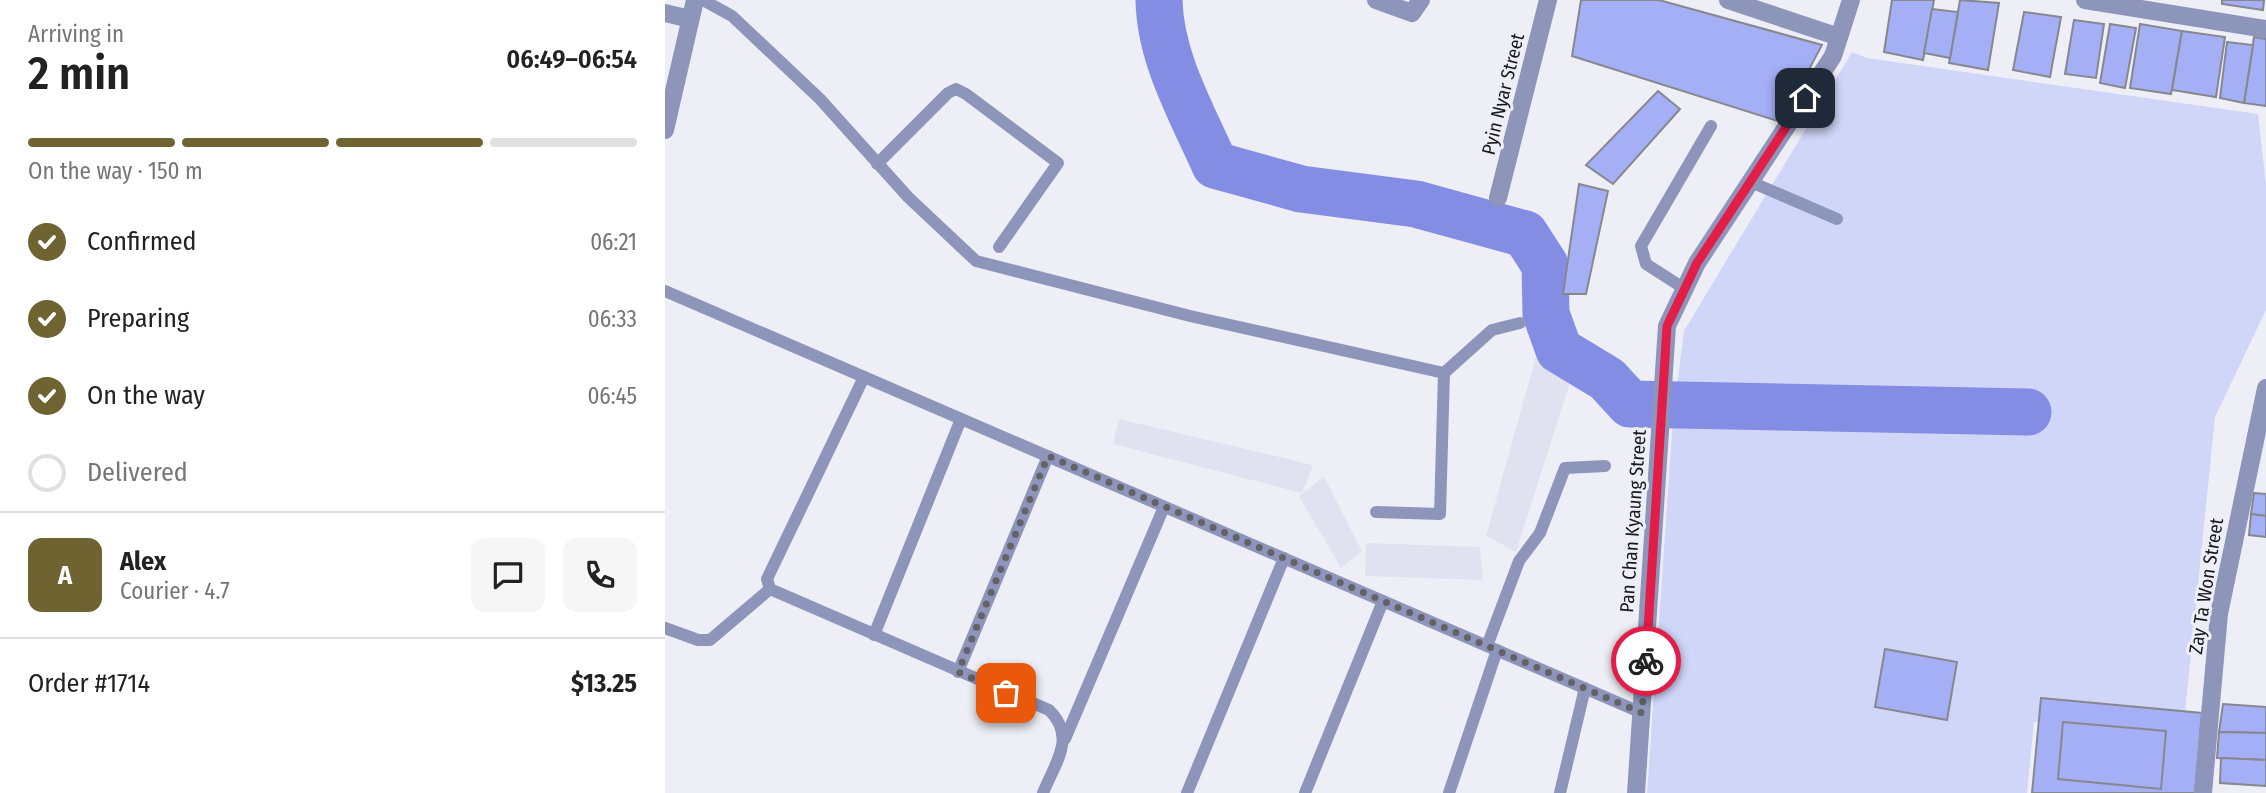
<!DOCTYPE html>
<meta charset="utf-8">
<style>
body{margin:0;font-family:"Fira Sans Condensed",sans-serif;background:#f6f6f6;color:#222;height:100vh;display:flex;flex-direction:column;font-size:26px;white-space:nowrap}
*{box-sizing:border-box;margin:0}
p{font-size:23px;color:#767676}
.icon{flex:none;width:38px;height:38px;fill:none;stroke:currentColor;stroke-width:2;stroke-linecap:round;stroke-linejoin:round}
.map{position:relative;flex:1;overflow:hidden}
.side{display:flex;flex-direction:column;background:#fff;width:665px}
.side>*{flex:none}
.pin{position:absolute;display:grid;place-items:center;width:60px;height:60px;color:#fff;margin:-30px;border-radius:14px;box-shadow:0 4px 10px #0006}
.courier{position:absolute;display:grid;place-items:center;width:70px;height:70px;margin:-35px;border:5px solid #e11d48;border-radius:50%;background:#fff;color:#222;box-shadow:0 2px 9px #0007}
.head em{font-style:normal;font-weight:600}
.head div{display:flex;flex-direction:column-reverse}
.head{display:flex;align-items:center;justify-content:space-between;height:119px;padding:0 28px}
h1{font-size:46px;font-weight:600;line-height:52px}
.bar{display:grid;grid-template-columns:repeat(4,1fr);gap:10px 7px;align-content:center;height:84px;padding:0 28px}
.bar i{height:9px;border-radius:5px;background:#e0e0e0}
.bar .active{background:#6f6431}
.bar p{grid-column:span 4}
.line{display:flex;align-items:center;gap:18px;padding:0 28px;border-top:2px solid #e0e0e0}
.line div{flex:1}
.round{display:grid;place-items:center;flex:none;width:74px;height:74px;border-radius:14px;background:#f6f6f6}
ol{padding:0 28px;list-style:none}
li{display:flex;align-items:center;gap:21px;height:77px}
li p{margin-inline-start:auto}
li .icon{padding:7px;border-radius:50%;background:#6f6431;color:#fff;stroke-width:4}
li:last-child{color:#767676}
li i{width:38px;height:38px;border:4px solid #e0e0e0;border-radius:50%}
main{display:flex;flex:1;min-height:0}
.map>svg:first-child{display:block}
.built{fill:#e0e2f0}
.green{fill:#cfd6f8}
.lines{fill:none;stroke-linecap:round;stroke-linejoin:round}
.river{stroke:#838de3;stroke-width:47}
.building{fill:#a4aff5;stroke:#87888e;stroke-width:2}
.lane{stroke:#8e95bb;stroke-width:12}
.street{stroke:#8e95bb;stroke-width:18}
.done{stroke:#636367;stroke-width:7;stroke-dasharray:0 12.6}
.route{stroke:#e11d48;stroke-width:9}
.labels{text-anchor:middle;dominant-baseline:central;stroke-width:6;stroke-linejoin:round;paint-order:stroke}
.street-label{font-size:19px;fill:#18181a;stroke:#eeeff6}
</style>
<main>
<section class="side">
<div class="head"><div><h1>2 min</h1><p>Arriving in</p></div><em>06:49–06:54</em></div>
<div class="bar"><i class="active"></i><i class="active"></i><i class="active"></i><i></i><p>On the way · 150 m</p></div>
<ol>
<li><svg class="icon" aria-label="check" viewBox="0 0 24 24"><path d="M5 12l5 5 9-10"/></svg>Confirmed<p>06:21</p></li>
<li><svg class="icon" aria-label="check" viewBox="0 0 24 24"><path d="M5 12l5 5 9-10"/></svg>Preparing<p>06:33</p></li>
<li><svg class="icon" aria-label="check" viewBox="0 0 24 24"><path d="M5 12l5 5 9-10"/></svg>On the way<p>06:45</p></li>
<li><i></i>Delivered</li>
</ol>
<div class="line" style="height:126px"><b class="round" style="background:#6f6431;color:#fff">A</b><div><b>Alex</b><p>Courier · 4.7</p></div><a class="round"><svg class="icon" aria-label="chat" viewBox="0 0 24 24"><path d="M4 5h16v11H9l-5 4z"/></svg></a><a class="round"><svg class="icon" aria-label="phone" viewBox="0 0 24 24"><path d="M5 4h4l2 5-3 2q2 4 5 5l2-3 5 2v4C11 20 4 13 5 4z"/></svg></a></div>
<div class="line" style="height:91px"><div>Order #1714</div><b>$13.25</b></div>
</section>
<div class="map">
<svg width="1601" height="793" viewBox="0 0 1601 793">
<rect width="100%" height="100%" fill="#eeeff6"/>
<g class="built">
<path d="M872,353l35,23 -56,176 -30,-16z"/>
<path d="M454,419l194,46 -11,28 -189,-49z"/>
<path d="M659,477l38,74 -21,17 -42,-72z"/>
<path d="M701,543l114,4 3,33 -118,-4z"/>
</g>
<path class="green" d="M1187,52l15,6 391,56 8,71v125l-51,107 -30,296 -151,9 -7,71h-380l26,-374 11,-88z"/>
<g class="lines">
<path class="river" d="M494,0c1,58 33,113 56,165l86,24 115,15 109,30 20,31 1,49 13,36 48,29 23,25 398,8"/>
</g>
<g class="building">
<path d="M916,0h78l163,45 -41,77 -209,-66z"/>
<path d="M1227,0h42l-11,60 -39,-8z"/>
<path d="M1295,0l39,3 -11,67 -39,-7z"/>
<path d="M1557,0h42l-1,10 -41,-6z"/>
<path d="M1267,9l26,3 -8,46 -26,-5z"/>
<path d="M1359,12l37,5 -11,60 -37,-7z"/>
<path d="M1409,20l30,4 -8,54 -31,-4z"/>
<path d="M1445,24l26,4 -11,60 -25,-5z"/>
<path d="M1475,24l42,7 -11,63 -41,-6z"/>
<path d="M1517,31l43,6 -9,60 -44,-7z"/>
<path d="M1589,37l12,2v67l-22,-3z"/>
<path d="M1562,42l26,3 -9,58 -24,-5z"/>
<path d="M993,91l22,18 -67,75 -27,-19z"/>
<path d="M914,184l29,7 -22,103h-23z"/>
<path d="M1589,493l12,1v22l-15,-2z"/>
<path d="M1586,514l15,2v21l-17,-2z"/>
<path d="M1220,649l72,13 -10,58 -72,-13z"/>
<path d="M1376,698l161,15 -7,80h-163z"/>
<path d="M1558,704l43,3v26l-47,-1z"/>
<path d="M1398,722l103,9 -5,58 -103,-10z"/>
<path d="M1554,732l47,1v27l-49,-2z"/>
<path d="M1556,758l45,2v26l-46,-3z"/>
</g>
<g class="lines">
<g class="lane">
<path d="M38,0l29,16 88,83 88,98 68,64 214,55 254,57 -4,141 -64,-2"/>
<path d="M212,164l71,-71 8,-4 10,5 92,69 -59,84"/>
<path d="M1086,182l86,37"/>
<path d="M1020,289l-39,-25 -5,-18 70,-120"/>
<path d="M0,291l977,422"/>
<path d="M779,373l48,-43 28,-7"/>
<path d="M199,377l-97,202 3,10 279,121c28,27 6,53 -6,83"/>
<path d="M0,628l33,12h12l60,-51"/>
<path d="M209,635l87,-216"/>
<path d="M822,646l32,-85 21,-28 25,-65 40,-2"/>
<path d="M293,672l90,-216"/>
<path d="M400,739l99,-232"/>
<path d="M522,793l97,-235"/>
<path d="M640,793l78,-192"/>
<path d="M784,793l48,-143"/>
<path d="M895,793l25,-105"/>
</g>
<g class="street">
<path d="M711,0l36,13 9,-13"/>
<path d="M1063,0l111,37"/>
<path d="M1420,0l181,29"/>
<path d="M0,13l25,6"/>
<path d="M0,130l30,-130"/>
<path d="M833,198l50,-198"/>
<path d="M971,793l31,-467 30,-63 136,-207 18,-56"/>
<path d="M1538,793l16,-179 47,-226"/>
</g>
</g>
<g class="lines">
<path class="done" d="M341,693l-48,-21 90,-216 594,257 4,-52"/>
<path class="route" d="M981,661l21,-335 30,-63 108,-165"/>
</g>
<g class="labels">
<g class="street-label">
<text transform="translate(838 94) rotate(-76)">Pyin Nyar Street</text>
<text transform="translate(968 521) rotate(-86)">Pan Chan Kyaung Street</text>
<text transform="translate(1541 586) rotate(-81)">Zay Ta Won Street</text>
</g>
</g>
</svg>
<div class="pin" style="left:341px;top:693px;background:#ea580c"><svg class="icon" aria-label="bag" viewBox="0 0 24 24"><path d="M5 8h14l-1 12H6zM9 8a3 3 0 0 1 6 0"/></svg></div>
<div class="pin" style="left:1140px;top:98px;background:#1f2937"><svg class="icon" aria-label="home" viewBox="0 0 24 24"><path d="M3 11l9-7 9 7M6 9v11h12V9"/></svg></div>
<div class="courier" style="left:981px;top:661px"><svg class="icon" aria-label="bike" viewBox="0 0 24 24"><circle cx="6" cy="16" r="4"/><circle cx="18" cy="16" r="4"/><path d="M6 16l4-8h5l3 8M10 8l3 8H6M13 5h3"/></svg></div>
</div>
</main>
